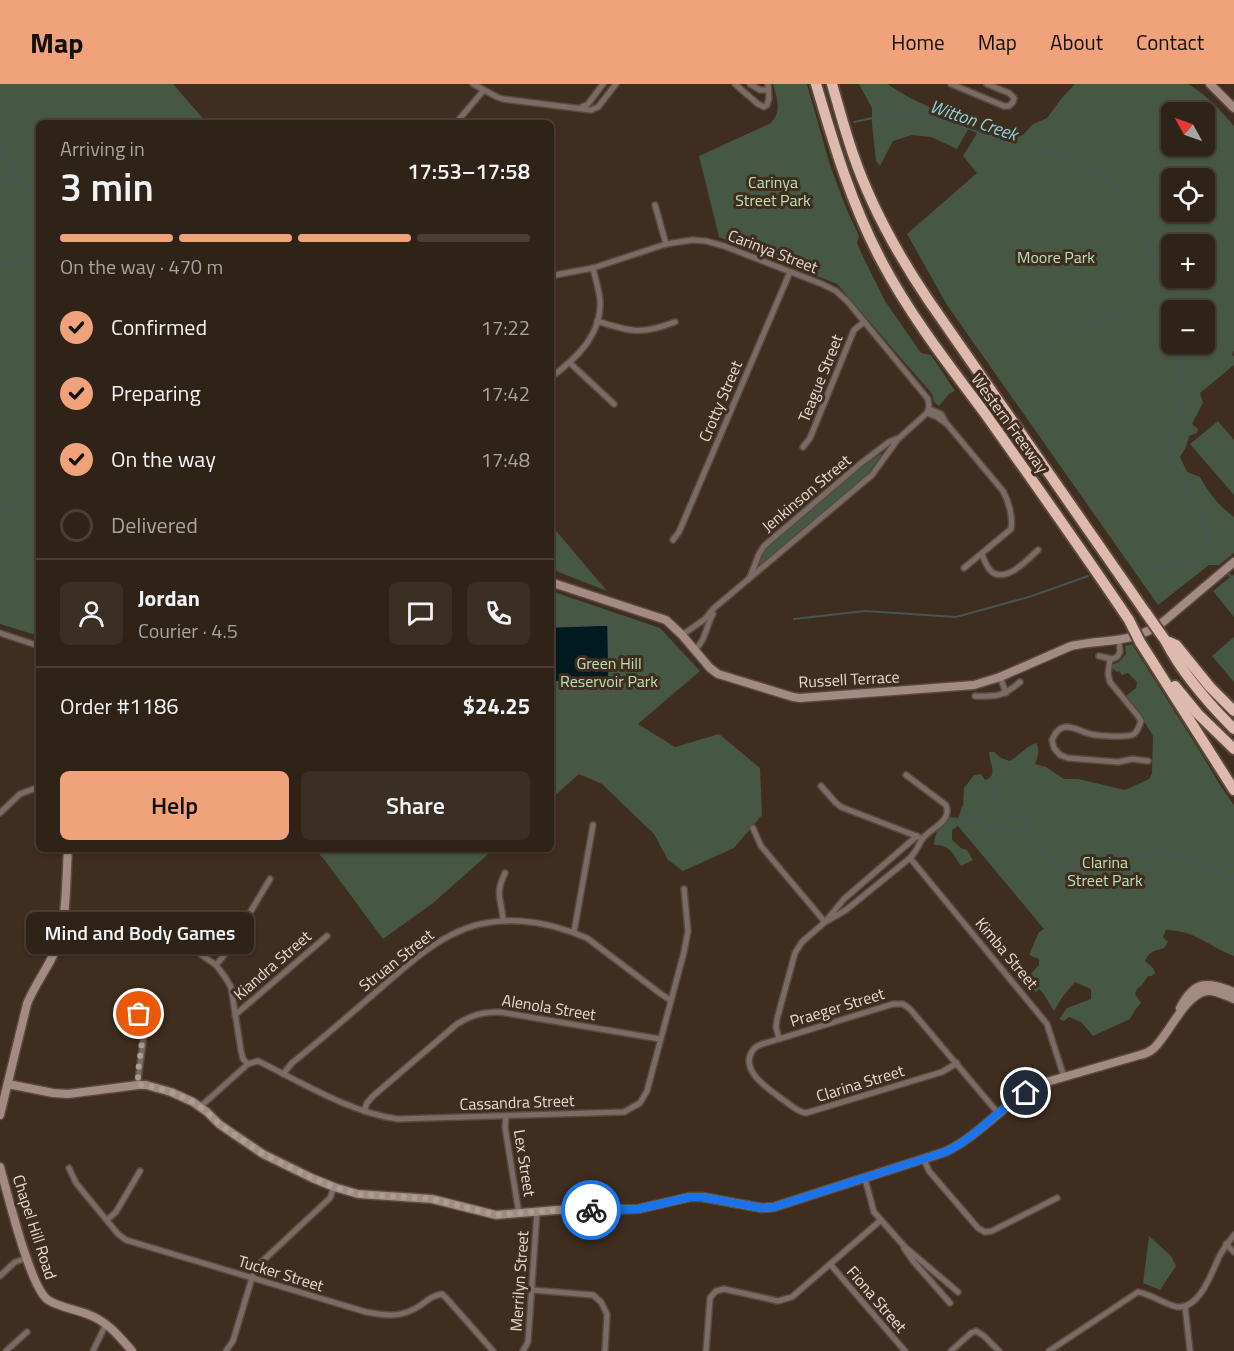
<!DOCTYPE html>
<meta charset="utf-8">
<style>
body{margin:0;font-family:"Titillium Web",sans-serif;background:#3b2f24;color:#f1f3f6;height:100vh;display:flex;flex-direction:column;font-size:22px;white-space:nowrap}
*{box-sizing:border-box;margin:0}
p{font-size:20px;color:#a7a4a1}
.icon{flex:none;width:33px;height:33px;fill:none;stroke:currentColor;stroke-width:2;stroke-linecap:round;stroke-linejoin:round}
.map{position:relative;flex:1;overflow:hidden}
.details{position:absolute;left:36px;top:36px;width:518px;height:732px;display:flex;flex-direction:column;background:#2f2217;border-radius:9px;box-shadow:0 2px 4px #0004,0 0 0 2px #4a3f36}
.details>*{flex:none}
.needle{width:39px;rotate:310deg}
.tools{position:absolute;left:1161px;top:18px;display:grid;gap:12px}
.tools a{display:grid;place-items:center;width:54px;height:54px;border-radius:9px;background:#2f2217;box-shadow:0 2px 4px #0004,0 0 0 2px #4a3f36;font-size:30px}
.pin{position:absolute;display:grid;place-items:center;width:51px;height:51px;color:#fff;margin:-26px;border:3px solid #fff;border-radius:50%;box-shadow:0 2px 6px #0007}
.courier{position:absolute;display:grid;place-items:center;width:60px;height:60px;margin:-30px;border:4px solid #1a73e8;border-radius:50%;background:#fff;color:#222;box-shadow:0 2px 8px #0007}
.bubble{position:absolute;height:42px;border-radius:9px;background:#2f2217;box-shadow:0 2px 4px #0004,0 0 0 2px #4a3f36;font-size:20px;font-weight:600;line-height:42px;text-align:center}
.head em{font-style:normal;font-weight:600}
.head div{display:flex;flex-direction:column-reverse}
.head{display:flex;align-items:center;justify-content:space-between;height:102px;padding:0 24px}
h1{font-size:39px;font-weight:600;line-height:45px}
.bar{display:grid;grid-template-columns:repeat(4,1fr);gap:9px 6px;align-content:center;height:72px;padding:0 24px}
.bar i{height:8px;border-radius:4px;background:#4a3f36}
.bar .on{background:#f0a27a}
.bar p{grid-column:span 4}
.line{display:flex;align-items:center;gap:15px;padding:0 24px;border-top:2px solid #4a3f36}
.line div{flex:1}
.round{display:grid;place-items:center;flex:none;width:63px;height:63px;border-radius:9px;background:#3b2f24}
ol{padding:0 24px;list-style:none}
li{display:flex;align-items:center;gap:18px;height:66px}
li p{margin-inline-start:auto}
li .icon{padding:6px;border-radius:50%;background:#f0a27a;color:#111;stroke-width:4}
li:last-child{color:#a7a4a1}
li i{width:33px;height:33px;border:3px solid #4a3f36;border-radius:50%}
.button{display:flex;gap:12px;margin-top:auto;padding:12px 24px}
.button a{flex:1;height:69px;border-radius:9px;background:#f0a27a;color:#111;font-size:24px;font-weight:600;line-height:69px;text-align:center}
.button a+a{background:#3b2f24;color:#f1f3f6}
header{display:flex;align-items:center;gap:36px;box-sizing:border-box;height:84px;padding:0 30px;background:#f0a27a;color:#111}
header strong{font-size:28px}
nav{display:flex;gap:33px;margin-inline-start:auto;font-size:21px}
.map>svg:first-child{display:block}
.green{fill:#465743;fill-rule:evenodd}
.water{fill:#001b1f;stroke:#455555;stroke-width:1.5}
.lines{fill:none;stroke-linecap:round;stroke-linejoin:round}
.stream{stroke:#455555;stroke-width:2}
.street-casing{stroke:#5a493c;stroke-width:8}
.secondary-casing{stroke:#5a493c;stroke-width:11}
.highway-casing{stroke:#5a493c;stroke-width:14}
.street{stroke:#7a6b66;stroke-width:5}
.secondary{stroke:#a38b84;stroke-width:8}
.highway{stroke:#debaae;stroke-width:10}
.highway-bridge-casing{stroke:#5a493c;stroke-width:14;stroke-linecap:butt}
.highway-bridge{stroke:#debaae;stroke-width:10}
.done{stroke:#ac9e93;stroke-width:6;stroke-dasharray:0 10.8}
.route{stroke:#1a73e8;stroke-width:8}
.labels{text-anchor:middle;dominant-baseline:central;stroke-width:6;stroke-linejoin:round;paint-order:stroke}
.park-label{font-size:16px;fill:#b9e1b2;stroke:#3f2d1f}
.street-label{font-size:16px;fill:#e7dbd2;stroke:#3f2d1f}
.water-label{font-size:18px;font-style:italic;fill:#8ad4e0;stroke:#3f2d1f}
</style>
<header>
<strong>Map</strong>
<nav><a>Home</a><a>Map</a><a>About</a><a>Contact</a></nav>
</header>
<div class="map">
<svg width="1234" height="1267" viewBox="0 0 1234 1267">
<rect width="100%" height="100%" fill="#3f2d1f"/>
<g class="green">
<path d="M0,0h173l34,39h-168v513l-39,-12z"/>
<path d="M773,0h34l23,81 16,43 13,28 -2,7 8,18 20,40 36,52 10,2 24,36 -5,2 -11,13 -5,-4 -2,-8 -95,-110 -118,-47 -20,-81 72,-33c11,-12 6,-25 2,-39z"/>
<path d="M859,0h28l23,14 60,28 -13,23 -26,-12 -19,-2 -19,6 -13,25 -4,-5 -4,-37v-16z"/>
<path d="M1075,0h113c19,11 32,26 46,42v225l-2,3 2,3v8l-34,28 3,10 -11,21 6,5 -1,4 -8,3 -3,11 -6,10 7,15 13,5c9,16 19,29 34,40v36l-15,12h-10l-51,40 -211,-300 -40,-71 70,-61 -14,-17 16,-26 13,4 23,3 8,-2 10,-11 14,-6 14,-19zM1172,28h32v34h-32zM1172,94h32v34h-32zM1172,160h32v34h-32zM1172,226h32v34h-32z"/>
<path d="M1218,337l16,19v55l-44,-51z"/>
<path d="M883,369l-16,22 -107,90c-3,-8 4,-14 9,-20l97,-82z"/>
<path d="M551,441l56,66 -56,-22z"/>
<path d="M1234,490v43l-21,-26z"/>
<path d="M551,507l109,37 40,43 -62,53 37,23 44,-13 41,34 2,47 -28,33 -51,23 -15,-11 -14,-26 -52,-50 -23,-10 -28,25z"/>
<path d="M1234,553v45l-22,-26z"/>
<path d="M1132,560l69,109 19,32 14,20v151c-24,-9 -40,-26 -68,-26l-3,7 5,5 -4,6c-9,3 -15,3 -19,13l8,7 2,5 -3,3h-4l-6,9 -5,4 -2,5 6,9 -6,7 -5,9 -37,17 -12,-14 -12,-5 -5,4 -5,-2 8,-11 24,-9v-10l-16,-7 -12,14 -9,15 -11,-18 -4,-4 -3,3 -10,-11 2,-2 -1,-1 12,-13v-6l-10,-4 10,-23 5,-3 -86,-103 -6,4v10l9,8 6,2 6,10 -12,6c-9,-13 -10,-21 -27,-21 1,-13 5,-19 14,-28l10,1c3,-4 2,-10 5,-13l1,-17 10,-13 7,-1 4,6c14,-4 4,-18 4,-28h5l7,6 9,3c10,-6 15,-14 26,-18 4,6 2,14 -1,21l11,3 18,12h14l47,11 24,-11 3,-6 1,-37 -16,-27 -11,-13 10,-8 1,-6 -9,-9 -6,2 -3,-4 -2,1 -4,-3 -2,-4 8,-3 7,-8 -1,-8z"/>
<path d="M314,765h180l-61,54 -50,36 -60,-81z"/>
<path d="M1149,1152l22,20 5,10 -16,24 -17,-7z"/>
</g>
<path class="water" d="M608,541l1,55 -58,2v-55z"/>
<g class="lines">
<g class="stream">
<path d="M854,38l33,-7 35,1 29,6 49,18 17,11 22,-1 26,8 29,14 26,18 15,24 9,21 9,28 13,33 6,20"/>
<path d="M811,61l4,-3"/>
<path d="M0,62l17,29"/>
<path d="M0,96l3,1 14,-6c9,8 17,15 22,27"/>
<path d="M0,182l39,-13"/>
<path d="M1146,219l20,-7"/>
<path d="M1045,257l18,-10 76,-26"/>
<path d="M1010,285l26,-21"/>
<path d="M0,426c35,-7 17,-32 30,-46 3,-3 6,-4 9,-6"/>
<path d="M1144,482l44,-1 29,-11 -46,-101 1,-23 11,-31 2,-15 -8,-40"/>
<path d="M1226,488l8,7"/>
<path d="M794,535l71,-8 91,6 76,-21 56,-20"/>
<path d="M990,699l10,25 26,15 2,9"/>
<path d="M964,729l29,13 35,6 22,26 10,9 12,1 25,-9 60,-7 32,7 29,11 16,10"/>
</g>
<defs>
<g id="street">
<path d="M473,0l24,13 6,2 88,11 7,-3 18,-23"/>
<path d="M735,0l23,20 6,3 3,-2 2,-7 -1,-14"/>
<path d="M750,0l10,6h8"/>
<path d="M951,0l53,22h5l4,-4 1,-4 -5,-5 -22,-9"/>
<path d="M580,24l8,-4 15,-20"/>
<path d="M456,39l28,-33"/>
<path d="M655,121l11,39"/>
<path d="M550,192l43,-8 73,-24 26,-4 14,1 18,5 98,38 14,7 12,11 80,97 1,8 -2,6 -29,26 -26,36 -159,134 -8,10 -23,16"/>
<path d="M597,237c34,11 44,14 78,1"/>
<path d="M570,279l44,41"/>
<path d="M550,294c26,-19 52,-43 50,-78 -1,-11 -5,-22 -7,-32"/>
<path d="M929,325l12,5 5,9"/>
<path d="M927,329l10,4 10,7 56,67c6,11 10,26 8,38l-47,39"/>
<path d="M803,363l7,-9 44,-108 10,-8"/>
<path d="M673,456l6,-8 111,-260"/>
<path d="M982,470c2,6 5,14 10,18 15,11 36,-13 46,-22"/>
<path d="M750,493l9,-23 5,-8 96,-82 29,-22 7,-3"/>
<path d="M0,549l39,13"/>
<path d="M695,566c12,-12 10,-22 18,-36"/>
<path d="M1099,572l13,3 5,-2 3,-5 -1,-12"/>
<path d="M1110,575l-2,15 2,8 28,34 3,5c-2,5 -3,10 -7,13 -6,4 -40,2 -47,-1 -7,-2 -14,-7 -22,-6 -7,1 -10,7 -13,13l2,8 6,7 8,3 50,4 14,-3 16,2"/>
<path d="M1000,593l6,16"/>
<path d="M975,612c21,1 29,0 45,-14"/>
<path d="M821,702l14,16 6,5 78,30"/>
<path d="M0,729l20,-19 19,-7"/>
<path d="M753,744l8,18 64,76"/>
<path d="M917,752l-73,63 -19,23 -23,20 -7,11 -18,66 -1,8 3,12c-8,3 -21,4 -26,11 -15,20 17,40 29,49 8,5 15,13 24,14l136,-41 15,-9"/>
<path d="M910,774l137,166 17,53"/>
<path d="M151,832l13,13 52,36 9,12 6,10 10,64 2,8 5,5"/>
<path d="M503,836c-1,-21 -9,-24 2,-47"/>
<path d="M827,837l19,-11 64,-52c7,-7 8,-13 13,-20 9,-11 29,-16 23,-33l-40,-30"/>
<path d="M574,848l19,-107"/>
<path d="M216,881l10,-12 44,-74"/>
<path d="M128,917c5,6 12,12 15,20 4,9 -5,49 -5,64"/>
<path d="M235,931l92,-79"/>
<path d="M779,955l114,-35h10l7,5 88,104"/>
<path d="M283,990l9,-11c31,-25 61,-51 91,-77 22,-19 44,-39 70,-52 43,-22 92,-14 134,4l74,56 9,6"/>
<path d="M200,1023l48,-43 10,-3c43,21 93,52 140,58l226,-7 16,-9 7,-12 37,-139 4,-21 -4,-42"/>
<path d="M364,1027l3,-8 6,-7 84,-72c15,-9 25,-12 43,-12l160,27"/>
<path d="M506,1033l-1,10 14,87"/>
<path d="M924,1076l5,11 49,57 7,4 7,-1 65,-33"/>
<path d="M69,1084l7,15 42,51 8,6 240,72c21,4 36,6 55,-7 8,-6 11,-9 21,-11l6,6 45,51"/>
<path d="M107,1136l9,-8 24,-41"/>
<path d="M881,1136l24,27 53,45"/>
<path d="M1226,1160l8,8"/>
<path d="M904,1164l9,13 37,42"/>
<path d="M830,1180l75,87"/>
<path d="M0,1192l15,-14 12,-4"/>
<path d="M532,1206l61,5 8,7 6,12 -2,37"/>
<path d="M1185,1222l5,45"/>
<path d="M6,1267l21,-19"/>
<path d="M93,1267l13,-27"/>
<path d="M226,1267l7,-10 22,-73 75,-70 4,-11"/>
<path d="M523,1267l5,-9 9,-130"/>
<path d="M706,1267l4,-53 6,-7 8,-2 54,12 14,-4 89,-77 -7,-8 -9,-33"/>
<path d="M951,1267l20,-18 5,-2 8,5 15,15"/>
<path d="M1049,1267l89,-59c13,2 30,14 40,15 23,1 34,-36 42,-52 4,-7 9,-13 14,-20"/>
</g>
<g id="secondary">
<path d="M1210,0l24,24"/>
<path d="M550,498l116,38 16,15 28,33 8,6 75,23 7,1 174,-13 26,-8 71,-31c35,-8 60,-1 92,-24l71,-60"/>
<path d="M1180,924c15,-29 27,-26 54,-16"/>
<path d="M8,1000l45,9 15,1 70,-9h8l25,7 22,10 14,10 12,12 13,9 31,21 49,24 22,9 24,7 74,5 64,16 61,-5 81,-1 52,-12h12l60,11 12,-1 171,-55c40,-19 62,-55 105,-71l90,-26c5,-1 9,-3 13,-6 15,-13 32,-55 54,-58 9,-1 19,5 27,8"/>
<path d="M0,1031l27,-111c9,-23 27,-43 33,-67 7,-27 6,-60 8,-88"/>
<path d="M0,1083c7,24 30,121 48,133 11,7 26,9 39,14 20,7 32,22 45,37"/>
</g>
<g id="highway">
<path d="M816,0c18,61 36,122 66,178 28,53 66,102 102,150 49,69 98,138 145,208"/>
<path d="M832,0c7,24 13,47 21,70 18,53 45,101 76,147l217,312"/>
<path d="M1165,556c17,33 43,63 69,89"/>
<path d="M1165,556l11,5 34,42 24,24"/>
<path d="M1140,558l94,148"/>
<path d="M1175,602l23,28 36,35"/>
</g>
</defs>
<use href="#street" class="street-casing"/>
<use href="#secondary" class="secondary-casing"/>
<use href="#highway" class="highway-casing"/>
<use href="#street" class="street"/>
<use href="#secondary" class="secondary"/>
<use href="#highway" class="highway"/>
<defs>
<g id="highway-bridge">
<path d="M1146,529l19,27"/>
<path d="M1129,536l11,22"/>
</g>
</defs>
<use href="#highway-bridge" class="highway-bridge-casing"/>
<use href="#highway-bridge" class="highway-bridge"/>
</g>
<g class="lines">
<path class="done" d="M139,930l5,11 -6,47v13h8l25,7 22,10 14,10 12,12 13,9 31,21 49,24 22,9 24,7 74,5 64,16 61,-5h34"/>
<path class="route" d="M591,1126l47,-1 52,-12h12l60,11 12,-1 171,-55c31,-14 51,-42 81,-59"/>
</g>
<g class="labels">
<g class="park-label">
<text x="773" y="98">Carinya<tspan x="773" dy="18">Street Park</tspan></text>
<text x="1056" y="173">Moore Park</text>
<text x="609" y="579">Green Hill<tspan x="609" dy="18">Reservoir Park</tspan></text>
<text x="1105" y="778">Clarina<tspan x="1105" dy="18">Street Park</tspan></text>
</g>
<g class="street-label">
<text transform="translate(773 167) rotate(21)">Carinya Street</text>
<text transform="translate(820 294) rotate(-68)">Teague Street</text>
<text transform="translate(720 317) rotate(-67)">Crotty Street</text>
<text transform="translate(1010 339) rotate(54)">Western Freeway</text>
<text transform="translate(806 409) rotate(-40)">Jenkinson Street</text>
<text transform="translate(849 595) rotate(-3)">Russell Terrace</text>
<text transform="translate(1007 869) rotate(50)">Kimba Street</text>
<text transform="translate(396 876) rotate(-38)">Struan Street</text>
<text transform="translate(272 881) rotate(-41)">Kiandra Street</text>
<text transform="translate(549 923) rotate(9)">Alenola Street</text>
<text transform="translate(837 923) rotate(-17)">Praeger Street</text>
<text transform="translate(860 999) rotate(-17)">Clarina Street</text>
<text transform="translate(517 1018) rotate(-2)">Cassandra Street</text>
<text transform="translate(525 1079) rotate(81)">Lex Street</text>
<text transform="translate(35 1143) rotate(72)">Chapel Hill Road</text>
<text transform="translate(281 1189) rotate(17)">Tucker Street</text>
<text transform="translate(519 1197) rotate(-86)">Merrilyn Street</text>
<text transform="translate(877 1215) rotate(49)">Fiona Street</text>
</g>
<g class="water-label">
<text transform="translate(974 36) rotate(19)">Witton Creek</text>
</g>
</g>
</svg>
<div class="tools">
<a><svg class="needle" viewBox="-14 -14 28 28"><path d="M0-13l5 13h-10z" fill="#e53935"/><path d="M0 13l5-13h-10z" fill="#a7a4a1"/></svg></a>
<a><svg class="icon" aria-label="locate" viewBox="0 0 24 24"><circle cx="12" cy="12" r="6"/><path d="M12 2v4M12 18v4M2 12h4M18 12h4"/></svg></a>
<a>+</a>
<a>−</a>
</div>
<div class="pin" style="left:139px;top:930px;background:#ea580c"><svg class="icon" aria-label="bag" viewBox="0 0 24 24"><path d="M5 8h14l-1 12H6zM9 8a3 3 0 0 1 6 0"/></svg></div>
<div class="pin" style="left:1026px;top:1009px;background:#1f2937"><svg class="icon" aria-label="home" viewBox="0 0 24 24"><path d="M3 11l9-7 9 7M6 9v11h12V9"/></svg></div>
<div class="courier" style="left:591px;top:1126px"><svg class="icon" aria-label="bike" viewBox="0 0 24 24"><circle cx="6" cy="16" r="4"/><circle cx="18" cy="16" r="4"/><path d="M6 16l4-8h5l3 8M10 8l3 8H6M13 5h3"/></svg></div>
<div class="bubble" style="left:26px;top:828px;width:228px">Mind and Body Games</div>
<section class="details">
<div class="head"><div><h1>3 min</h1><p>Arriving in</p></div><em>17:53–17:58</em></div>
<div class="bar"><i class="on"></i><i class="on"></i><i class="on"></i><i></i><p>On the way · 470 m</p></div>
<ol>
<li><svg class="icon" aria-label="check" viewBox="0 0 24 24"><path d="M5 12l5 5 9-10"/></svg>Confirmed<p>17:22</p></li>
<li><svg class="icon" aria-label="check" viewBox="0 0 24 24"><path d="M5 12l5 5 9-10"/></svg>Preparing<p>17:42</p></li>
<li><svg class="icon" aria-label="check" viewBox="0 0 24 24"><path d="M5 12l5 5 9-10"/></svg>On the way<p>17:48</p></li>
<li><i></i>Delivered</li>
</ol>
<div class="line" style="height:108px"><a class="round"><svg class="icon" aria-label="person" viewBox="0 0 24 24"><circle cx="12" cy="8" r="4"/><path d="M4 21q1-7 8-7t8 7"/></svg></a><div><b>Jordan</b><p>Courier · 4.5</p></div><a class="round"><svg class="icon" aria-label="chat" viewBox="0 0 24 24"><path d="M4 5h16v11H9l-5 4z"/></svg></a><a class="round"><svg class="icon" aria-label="phone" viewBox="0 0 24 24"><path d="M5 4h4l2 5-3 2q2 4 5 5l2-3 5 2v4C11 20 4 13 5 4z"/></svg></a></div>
<div class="line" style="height:78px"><div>Order #1186</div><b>$24.25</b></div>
<div class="button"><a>Help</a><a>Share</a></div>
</section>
</div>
